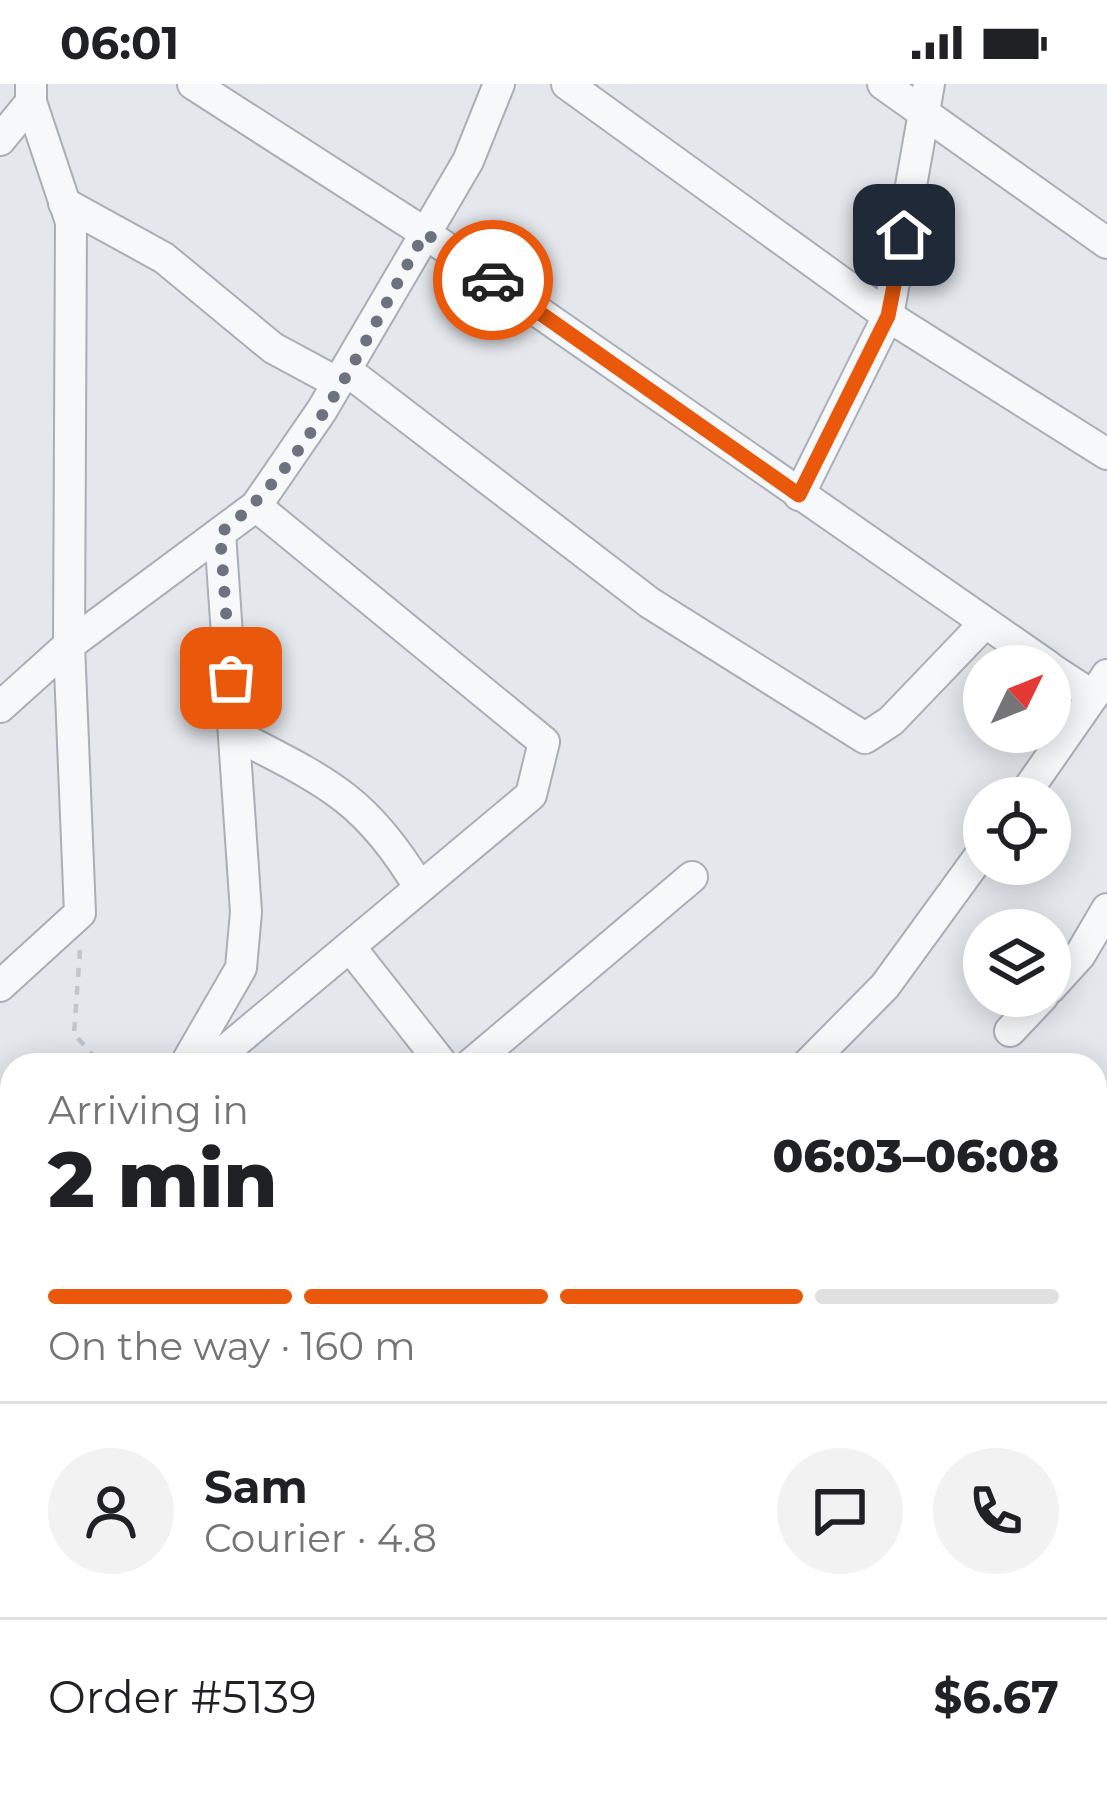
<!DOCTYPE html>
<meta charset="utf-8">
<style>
body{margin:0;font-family:Montserrat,sans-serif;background:#f2f2f2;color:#202124;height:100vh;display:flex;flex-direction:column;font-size:45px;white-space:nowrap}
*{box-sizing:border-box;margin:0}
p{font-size:39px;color:#757577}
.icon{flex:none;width:66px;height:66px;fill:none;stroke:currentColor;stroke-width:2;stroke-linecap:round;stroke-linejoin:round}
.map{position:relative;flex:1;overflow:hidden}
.sheet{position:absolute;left:0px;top:969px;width:1107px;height:747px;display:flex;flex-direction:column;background:#fff;border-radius:36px 36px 0 0;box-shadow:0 6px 30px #0003}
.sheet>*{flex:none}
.needle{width:78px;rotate:47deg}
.fabs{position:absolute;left:963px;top:561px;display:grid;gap:24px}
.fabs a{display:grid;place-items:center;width:108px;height:108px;border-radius:50%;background:#fff;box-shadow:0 6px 30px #0003;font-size:60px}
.pin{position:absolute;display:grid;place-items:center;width:102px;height:102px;color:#fff;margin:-51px;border-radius:24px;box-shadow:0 6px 18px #0006}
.courier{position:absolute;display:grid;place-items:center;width:120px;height:120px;margin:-60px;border:9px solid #ea580c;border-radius:50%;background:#fff;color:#222;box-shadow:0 3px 15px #0007}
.overview em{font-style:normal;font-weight:800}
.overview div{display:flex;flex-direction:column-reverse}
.overview{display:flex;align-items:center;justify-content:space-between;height:204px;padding:0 48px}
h1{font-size:78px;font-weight:800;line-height:90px}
.bar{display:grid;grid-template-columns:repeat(4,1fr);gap:18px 12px;align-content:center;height:144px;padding:0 48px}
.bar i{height:15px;border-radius:9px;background:#e0e0e0}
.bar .current{background:#ea580c}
.bar p{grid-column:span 4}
.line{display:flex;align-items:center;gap:30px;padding:0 48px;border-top:3px solid #e0e0e0}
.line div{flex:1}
.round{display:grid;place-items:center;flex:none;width:126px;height:126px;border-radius:63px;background:#f2f2f2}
.status{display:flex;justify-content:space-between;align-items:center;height:84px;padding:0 60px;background:#fff;direction:ltr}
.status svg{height:33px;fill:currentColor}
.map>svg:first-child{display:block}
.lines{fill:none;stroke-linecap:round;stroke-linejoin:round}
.street-casing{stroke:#a9aeb7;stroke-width:34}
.path{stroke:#c2c5cb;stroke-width:4.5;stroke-dasharray:9 9;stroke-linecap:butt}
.street{stroke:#f7f8fa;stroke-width:30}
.done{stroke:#6c737f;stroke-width:12;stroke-dasharray:0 21.6}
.route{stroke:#ea580c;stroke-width:15}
</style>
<div class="status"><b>06:01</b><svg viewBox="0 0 49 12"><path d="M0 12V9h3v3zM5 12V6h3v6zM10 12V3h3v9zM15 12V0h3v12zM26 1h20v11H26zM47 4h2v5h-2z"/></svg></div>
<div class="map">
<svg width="1107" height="1714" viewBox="0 0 1107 1714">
<rect width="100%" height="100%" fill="#e4e7ec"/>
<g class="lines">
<defs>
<g id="street">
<path d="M193,0l232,149 623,433"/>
<path d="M567,0l321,232 219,138"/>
<path d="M883,0l224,159"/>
<path d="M0,56l31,-38v-17"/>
<path d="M64,119l100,55 109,90 65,35"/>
<path d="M346,286l304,233 215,135 26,-17 93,-97"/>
<path d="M799,411l89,-179 41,-232"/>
<path d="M1050,584l43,28 14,-21"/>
<path d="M0,623l69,-62 187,-139 66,-96 146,-249 31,-77"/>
<path d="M236,651c89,46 130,63 183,152"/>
<path d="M1022,714l71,-102"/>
<path d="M350,863l93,118"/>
<path d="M0,902l80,-73 -11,-268 2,-423 -40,-120"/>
<path d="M1050,904l30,-33 27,-46"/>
<path d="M1010,947l33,-35"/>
<path d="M185,981l56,-97 5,-56 -26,-379"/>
<path d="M208,981l323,-270 13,-53 -288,-236"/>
<path d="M470,981l222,-188"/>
<path d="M807,981l78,-79 99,-136"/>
<path d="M0,1171l12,10"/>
<path d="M0,1359l12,-13"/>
<path d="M1095,1383l12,-4"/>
<path d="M836,1704l9,10"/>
<path d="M784,1714l3,-10"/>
</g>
</defs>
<use href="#street" class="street-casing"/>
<path class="path" d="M80,866l-6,84 28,31"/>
<use href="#street" class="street"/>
</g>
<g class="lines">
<path class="done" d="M231,594l-11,-145c89,-66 150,-204 205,-300l68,47"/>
<path class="route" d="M493,196l306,215 89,-179 16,-81"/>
</g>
</svg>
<div class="fabs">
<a><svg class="needle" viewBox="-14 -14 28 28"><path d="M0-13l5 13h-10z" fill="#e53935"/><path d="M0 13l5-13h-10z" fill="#757577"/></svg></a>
<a><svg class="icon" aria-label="locate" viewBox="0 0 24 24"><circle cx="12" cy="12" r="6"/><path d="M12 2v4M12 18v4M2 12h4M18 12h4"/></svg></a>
<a><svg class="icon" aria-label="layers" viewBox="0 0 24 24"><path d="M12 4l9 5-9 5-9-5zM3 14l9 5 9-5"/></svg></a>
</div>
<div class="pin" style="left:231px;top:594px;background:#ea580c"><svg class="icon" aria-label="bag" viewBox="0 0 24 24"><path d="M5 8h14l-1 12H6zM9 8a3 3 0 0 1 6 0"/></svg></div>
<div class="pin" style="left:904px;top:151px;background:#1f2937"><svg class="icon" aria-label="home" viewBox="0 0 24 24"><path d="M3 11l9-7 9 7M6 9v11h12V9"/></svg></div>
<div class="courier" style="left:493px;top:196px"><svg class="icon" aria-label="car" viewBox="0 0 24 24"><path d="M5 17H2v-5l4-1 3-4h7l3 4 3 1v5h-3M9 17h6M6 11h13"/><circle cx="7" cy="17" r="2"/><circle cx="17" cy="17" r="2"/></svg></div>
<section class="sheet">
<div class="overview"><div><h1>2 min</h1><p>Arriving in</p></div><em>06:03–06:08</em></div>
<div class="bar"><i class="current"></i><i class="current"></i><i class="current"></i><i></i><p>On the way · 160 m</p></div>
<div class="line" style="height:216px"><a class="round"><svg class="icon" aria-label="person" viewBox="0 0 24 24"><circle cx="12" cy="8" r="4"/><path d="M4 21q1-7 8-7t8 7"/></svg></a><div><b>Sam</b><p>Courier · 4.8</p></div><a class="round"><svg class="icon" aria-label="chat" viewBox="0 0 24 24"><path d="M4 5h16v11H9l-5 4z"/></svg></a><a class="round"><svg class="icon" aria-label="phone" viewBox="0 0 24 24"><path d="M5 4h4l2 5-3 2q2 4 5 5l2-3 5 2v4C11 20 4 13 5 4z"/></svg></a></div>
<div class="line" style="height:156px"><div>Order #5139</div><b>$6.67</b></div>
</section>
</div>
